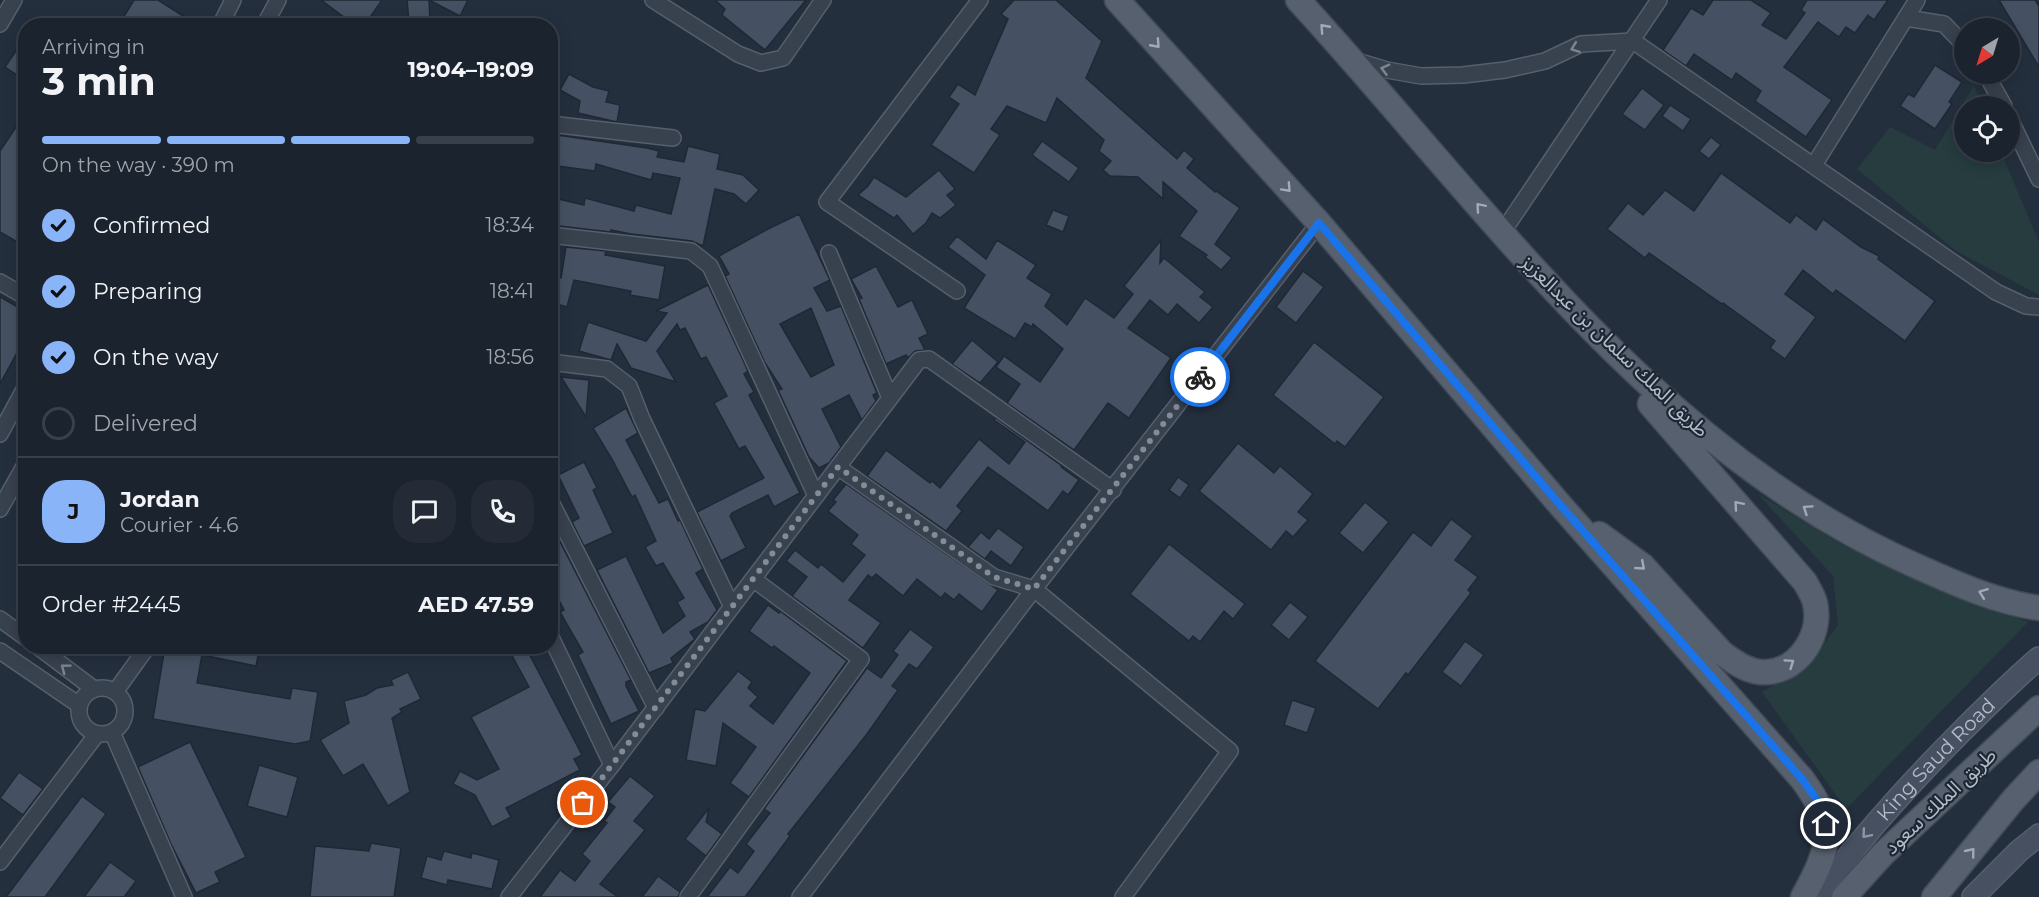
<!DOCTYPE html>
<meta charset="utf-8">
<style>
body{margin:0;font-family:Montserrat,"Noto Sans Arabic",sans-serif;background:#242b36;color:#f1f3f6;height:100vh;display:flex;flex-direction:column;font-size:22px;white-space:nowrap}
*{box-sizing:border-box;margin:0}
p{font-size:20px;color:#a0a4aa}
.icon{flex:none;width:33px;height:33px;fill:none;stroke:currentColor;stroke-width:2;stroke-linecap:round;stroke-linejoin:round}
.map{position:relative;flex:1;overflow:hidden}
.details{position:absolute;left:18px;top:18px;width:540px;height:636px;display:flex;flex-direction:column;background:#1b232e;border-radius:24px;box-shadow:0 3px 15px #0003,0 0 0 2px #39404a}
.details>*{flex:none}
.needle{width:39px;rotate:218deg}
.fabs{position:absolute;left:1954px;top:18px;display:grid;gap:12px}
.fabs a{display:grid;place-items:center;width:66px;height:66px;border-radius:50%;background:#1b232e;box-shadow:0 3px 15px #0003,0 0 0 2px #39404a;font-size:30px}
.pin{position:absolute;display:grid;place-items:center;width:51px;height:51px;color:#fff;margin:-26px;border:3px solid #fff;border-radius:50%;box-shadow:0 2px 6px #0007}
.courier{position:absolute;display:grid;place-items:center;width:60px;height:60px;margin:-30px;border:4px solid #1a73e8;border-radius:50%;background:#fff;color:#222;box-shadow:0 2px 8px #0007}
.overview em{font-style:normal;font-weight:700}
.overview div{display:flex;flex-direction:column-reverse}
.overview{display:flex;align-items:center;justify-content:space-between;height:102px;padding:0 24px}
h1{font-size:39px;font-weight:700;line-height:45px}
.bar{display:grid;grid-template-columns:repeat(4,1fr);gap:9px 6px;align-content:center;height:72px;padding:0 24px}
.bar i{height:8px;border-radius:4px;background:#39404a}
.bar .selected{background:#8ab4f8}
.bar p{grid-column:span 4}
.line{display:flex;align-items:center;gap:15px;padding:0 24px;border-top:2px solid #39404a}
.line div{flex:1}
.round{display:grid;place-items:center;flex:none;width:63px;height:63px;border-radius:24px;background:#242b36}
ol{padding:0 24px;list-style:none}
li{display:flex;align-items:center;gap:18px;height:66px}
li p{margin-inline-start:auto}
li .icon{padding:6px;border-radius:50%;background:#8ab4f8;color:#111;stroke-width:4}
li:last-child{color:#a0a4aa}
li i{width:33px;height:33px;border:3px solid #39404a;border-radius:50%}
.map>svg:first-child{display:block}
.green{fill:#263c3f}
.building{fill:#455162;stroke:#1f2835;stroke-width:1.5;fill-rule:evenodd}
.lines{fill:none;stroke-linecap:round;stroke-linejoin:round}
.street-casing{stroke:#565f6c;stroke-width:18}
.secondary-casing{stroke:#565f6c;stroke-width:24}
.primary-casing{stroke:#414a57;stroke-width:27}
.street{stroke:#38414e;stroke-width:15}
.secondary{stroke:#465061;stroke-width:21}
.primary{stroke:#56606e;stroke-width:24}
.oneway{stroke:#a1aab7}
.oneway2{stroke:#7c8592}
.oneway3{stroke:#8e96a5}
.done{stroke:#828b98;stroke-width:6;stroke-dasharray:0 10.8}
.route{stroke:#1a73e8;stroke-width:8}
.labels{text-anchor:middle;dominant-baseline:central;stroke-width:4.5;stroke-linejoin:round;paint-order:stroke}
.street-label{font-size:20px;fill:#b4bcc9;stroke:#1d2633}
</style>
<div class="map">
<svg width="2039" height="897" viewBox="0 0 2039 897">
<rect width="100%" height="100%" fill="#242f3e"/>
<g class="green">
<path d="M1974,85l9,21h-18v46h36l38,90v53l-83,-44 -99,-82 33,-42 45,23z"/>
<path d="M1758,494l86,52 184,76 -182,187 -84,-117 47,-28 29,-39 -5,-49z"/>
</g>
<g class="building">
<path d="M134,0h24l41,26h-76l3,-6 -3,-2z"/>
<path d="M321,0h61l-18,26h-8z"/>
<path d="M407,0h61l-8,16 -31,-16 1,21 -21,1z"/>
<path d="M715,0h91l-41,50 -43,-35 3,-6z"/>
<path d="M1014,0h42l46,41 -16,37 91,81 7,-9 10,9 -7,9 28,24 1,-1 24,17 -25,36 17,14 -11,12 -16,-13 2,-2 -28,-19 18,-25 -34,-29v17l-25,-22 -28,-1 -7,-6 8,-9 -12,-10 5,-11 -47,-42 -11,25 -39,-17 -16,23 9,6 -26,38 -43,-28 28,-41 -10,-7 9,-13 17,11 33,-76 -7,-5z"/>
<path d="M1713,0h38l20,13 -9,12 24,14 19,-26 -4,-3 6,-10h81l-14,20 -6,-5 -13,18 -9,-6 -7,10 -21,-15 -34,45 48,33 -26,37 -51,-36 6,-10 -25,-18 -4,7 -38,-26 -8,12 -23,-16 28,-42 12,7z"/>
<path d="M1999,0h36l4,6v61z"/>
<path d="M26,36v45l-21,-14z"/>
<path d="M1935,65l27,17 -13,20 3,2 -17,25 -35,-23 8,-12 6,3z"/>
<path d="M569,74l24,13 16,4 -3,11 14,3 -3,17 -39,-9 2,-12 -20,-11z"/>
<path d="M1642,88l22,17 -19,25 -23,-16z"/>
<path d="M1670,105l21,14 -8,12 -21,-15z"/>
<path d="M26,112v135l-26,-15v-81z"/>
<path d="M550,134l97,14 12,3 -2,6 27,5 4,-16 32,8 -3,15 26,6 16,15 -13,14 -12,-10 -19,-5 -12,57 -11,-5 -61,-7 -20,-4v2l-61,-7v-28l34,8 1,-7 49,13 2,-6 35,9 9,-36 -27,-5 -2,7 -55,-16 -1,7 -45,-6z"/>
<path d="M1711,137l10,8 -12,14 -10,-8z"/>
<path d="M1042,141l37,27 -10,14 -37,-27z"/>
<path d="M939,170l16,19 -8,6 9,10 -16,13 -8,-5 -6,10 -13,11 -16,-19 -3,3 -36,-23 10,-9 6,-9 32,20z"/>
<path d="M1721,173l69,50 6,-8 20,15 7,-11 38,28 18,9 -1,3 57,42 -30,40 -69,-51 -3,4 -30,-24 -18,24 31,23 -31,42 -15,-11 5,-7 -52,-38 -1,1 -73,-51 -4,5 -38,-29 21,-26 15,12 22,-25 29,21z"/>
<path d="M1053,210l16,6 -6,16 -17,-7z"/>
<path d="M799,214l31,66 -16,8 13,23 14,-5 36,87 -4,2 3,6 -14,19 -13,-25 -27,14 19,38 -12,16 -10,5 -10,-11 -31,-67 4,-1 -17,-26 -40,-87 4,-2 -10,-18 49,-27zM811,308l23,57 -23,12 -31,-53z"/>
<path d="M957,236l29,23 11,-19 39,25 -9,13 25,16 -7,12 22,19 18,-27 29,20 19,-24 -9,-8 37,-46 -1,23 4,-5 41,34 -5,5 13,10 -14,16 -22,-19 -9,11 -18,-15 -22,28 43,30 -42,60 -21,-15 -34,47 -67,-47 13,-19 -24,-17 8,-11 36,26 23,-33 -30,-25 -1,3 -7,-4 -10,16 -51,-31 21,-33 -37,-28z"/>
<path d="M566,247l40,4 -1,4 60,11 -6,34 -29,-5 1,-4 -57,-11 -7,27 -17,-5v-26l11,2z"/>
<path d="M876,266l22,41 14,-7 16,34 -9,4 6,12 -10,1 -7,7 -2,-3 -20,9 -27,-65 3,-1 -11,-19z"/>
<path d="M1303,271l21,16 -28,36 -20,-16z"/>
<path d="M708,285l40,86 -4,3 10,18 -5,3 51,98 -26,14 -6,-12 -36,18 -2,3 16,32 -25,13 -24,-49 67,-34 -19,-32 -6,3 -25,-46 13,-7 -21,-39 -5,2 -16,-31 -5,2 -3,-6 -20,27 19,31 -45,-14 -14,-24 -6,16 -32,-9 9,-29 58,19 21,-28 -11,-2z"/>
<path d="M0,297l16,9 10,9v21l-26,48z"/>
<path d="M972,340l26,22 -18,21 -28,-19z"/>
<path d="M1314,342l70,55 -39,50 -8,-6 -2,3 -62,-49z"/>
<path d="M561,377l28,3 -3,37z"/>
<path d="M626,408l12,25 -12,7 33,63 9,-4 10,22 2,-1 23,49 -7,4 21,37 -9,12 -18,10 5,7 -24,19 2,5 -24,10 -52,-103 29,-14 37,77 22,-17 -8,-14 7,-4 -21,-35 -7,3 -11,-19 11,-6 -21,-46 -3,2 -20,-38 -19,-31z"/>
<path d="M996,418l66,48 -1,1 18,13 -11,15 -5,-4 -15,20 -60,-44 -31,39 5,5 -16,20 -79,-55 19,-26 44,33 2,-2 8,7 39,-49 30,25 16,-22 -31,-22z"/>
<path d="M1238,443l36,30 6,-7 33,28 -15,18 10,8 -15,17 -7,-6 -15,19 -72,-59z"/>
<path d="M584,462l13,26 -4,2 20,43 -29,13 -12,-24 7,-4 -21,-43z"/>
<path d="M1178,477l11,8 -9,13 -11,-8z"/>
<path d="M846,484l152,106 -16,22 -23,-18 -5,6 -9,-7 -4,5 -24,-19 -14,17 -27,-22 -4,4 -4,-3 -19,25 32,23 -18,25 -71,-52 15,-19 -21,-16 9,-11 23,18 3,-4 22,18 22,-27 -14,-11 7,-9 -30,-24 8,-9 -3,-2z"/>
<path d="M1365,502l24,20 -26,31 -24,-20z"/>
<path d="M1451,519l22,17 -18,24 23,17 -10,13 3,3 -63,82 -2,-2 -28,36 -63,-48 98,-129 18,14z"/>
<path d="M998,528l26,19 -13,19 -20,-15 -6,8 -17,-12 13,-15 8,7z"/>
<path d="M554,530l77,150 -5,2v4l13,25 -28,13 -33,-69 5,-3 -23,-40 4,-2 -14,-27v-51z"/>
<path d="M1169,544l76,60 -12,15 -9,-8 -24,31 -7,-6 -4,5 -59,-47z"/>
<path d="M1290,602l18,15 -19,23 -18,-15z"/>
<path d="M768,605l11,8 1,-2 67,50 -98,136 -19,-14 26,-36 -33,-24 -7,43 -30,-6 9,-51 10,2 33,-40 14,11 -4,6 10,9 -8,9 23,18 37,-51 -36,-27 -2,2 -23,-17z"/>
<path d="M910,629l24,18 -17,22 -8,-5 -17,22 6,4 -31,44 -79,100 2,2 -36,49 -9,12h-38l23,-30 8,6 16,-22 -8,-7 24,-31 -6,-4 103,-141 14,10 17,-23 -5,-4z"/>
<path d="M1465,641l19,14 -23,31 -19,-14z"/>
<path d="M193,646h67l-4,20 -54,-11 -5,28 93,16 2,-11 26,4 -8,49 -15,3 -142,-25 12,-72 27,4z"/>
<path d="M520,646h5l57,109 -8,4 6,11 -74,38 5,9 -19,10 -17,-32 -22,-11 7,-13 17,9 22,-11 -28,-52 58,-30 -19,-35z"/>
<path d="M408,672l13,27 -21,10 2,3 -10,6 18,74 -22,14 -25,-42 -20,12 -23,-36 29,-17 -5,-22 22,-6 11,-7 16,-3 -2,-5z"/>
<path d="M1292,700l24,8 -9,25 -23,-8z"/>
<path d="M190,742l56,115 -31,15 5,10 -24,11 -25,-49 -33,-77z"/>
<path d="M259,765l39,12 -11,40 -40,-11z"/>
<path d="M19,772l24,17 -20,26 -23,-17z"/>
<path d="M630,776l25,20 -21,25 11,9 -45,54 18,13h-78l20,-27 15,11 15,-20 -8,-7 25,-31 -3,-2 11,-14 -7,-5z"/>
<path d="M82,796l24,18 -61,83h-39z"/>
<path d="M709,808l-3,14 16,12 -16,22 -21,-17z"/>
<path d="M371,843l30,5 -7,49h-84l5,-51 54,5z"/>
<path d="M444,851l27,7 1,-5 27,7 -7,29 -44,-9 -1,5 -26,-7 6,-22 14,4z"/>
<path d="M110,862l26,19 -12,16h-40z"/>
<path d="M658,876l22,16 -2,5h-36z"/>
</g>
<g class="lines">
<defs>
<g id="street">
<path d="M653,0l85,54 23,9 22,-5 40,-58"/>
<path d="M1906,18l38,6 21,22"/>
<path d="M0,24l14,-24"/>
<path d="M220,26l13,-26"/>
<path d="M264,26l14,-26"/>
<path d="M1354,60l33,10 34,6 42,-1 42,-5 40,-9 36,-17 52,-3 363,251 30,14 13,1"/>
<path d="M1986,74l18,32"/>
<path d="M2010,119l29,60"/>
<path d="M550,124l123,14"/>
<path d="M1814,165l103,-165"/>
<path d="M1502,233l157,-233"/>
<path d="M550,235l141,16 19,15 106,230"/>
<path d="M829,253l61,145"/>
<path d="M0,282l26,15"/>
<path d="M957,291l-130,-89 153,-202"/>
<path d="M550,362l57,7 22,17 13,33 90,188"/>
<path d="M0,434l26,-48"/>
<path d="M838,467l156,110 40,12 196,162 -107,146"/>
<path d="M550,500l106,208"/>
<path d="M0,509l26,-46"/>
<path d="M0,619l26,19"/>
<path d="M37,646l57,43"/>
<path d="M0,651l79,54"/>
<circle cx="102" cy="711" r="23"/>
<path d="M115,692l33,-46"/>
<path d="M112,732l72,165"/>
<path d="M612,765l307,-405 10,-1 184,131"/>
<path d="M0,862l97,-128"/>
<path d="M509,897l103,-132 -62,-130"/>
<path d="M688,897l173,-238 -108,-80"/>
<path d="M800,897l234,-308 285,-366"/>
</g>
<g id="secondary">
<path id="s1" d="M1817,897c44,-60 93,-114 145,-166 25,-25 50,-50 77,-73"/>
<path d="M1973,897l46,-46 20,-16"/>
</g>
<g id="primary">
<path d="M1117,0l202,223 242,283 241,273c35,47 28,69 1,118"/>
<path d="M1298,0c187,204 356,450 616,565 40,18 82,37 125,43"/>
<path d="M1599,534l44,32 79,87c13,10 29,21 46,19 33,-3 54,-39 47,-69 -2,-8 -7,-15 -10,-21l-155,-178"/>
<path d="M1844,897l39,-43 156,-146"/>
<path d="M1934,897l79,-97 26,-28"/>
</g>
</defs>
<use href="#street" class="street-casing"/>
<use href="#secondary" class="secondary-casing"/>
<use href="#primary" class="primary-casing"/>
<use href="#street" class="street"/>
<use href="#secondary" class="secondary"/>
<use href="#primary" class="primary"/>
</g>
<defs><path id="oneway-chevron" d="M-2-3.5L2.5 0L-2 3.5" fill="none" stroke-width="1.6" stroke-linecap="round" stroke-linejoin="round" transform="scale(1.5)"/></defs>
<g class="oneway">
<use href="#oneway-chevron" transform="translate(1324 28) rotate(-132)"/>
<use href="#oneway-chevron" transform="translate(1156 44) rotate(48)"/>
<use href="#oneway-chevron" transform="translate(1287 188) rotate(47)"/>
<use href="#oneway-chevron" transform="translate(1480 207) rotate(-131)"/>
<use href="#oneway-chevron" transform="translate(1738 505) rotate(-131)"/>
<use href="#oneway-chevron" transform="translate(1807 509) rotate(-146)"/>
<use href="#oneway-chevron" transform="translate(1641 566) rotate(41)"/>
<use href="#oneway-chevron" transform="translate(1983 593) rotate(-159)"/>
<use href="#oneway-chevron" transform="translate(1790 663) rotate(-35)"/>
<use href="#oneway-chevron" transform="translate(1971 852) rotate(-51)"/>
</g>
<g class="oneway2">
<use href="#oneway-chevron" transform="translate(1575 48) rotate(159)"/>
<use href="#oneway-chevron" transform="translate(1385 69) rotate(-165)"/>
<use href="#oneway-chevron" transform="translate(65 668) rotate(-143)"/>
</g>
<use class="oneway3" href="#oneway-chevron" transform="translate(1866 834) rotate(130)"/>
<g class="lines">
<path class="done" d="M583,803l255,-336 156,110 40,12 166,-212"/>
<path class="route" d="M1200,377l119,-154 242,283 241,273 15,21 9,24"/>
</g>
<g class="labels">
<g class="street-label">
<text transform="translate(1615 346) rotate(44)">طريق الملك سلمان بن عبدالعزيز</text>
<text stroke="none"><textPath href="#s1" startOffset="182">King Saud Road</textPath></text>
<text transform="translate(1940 801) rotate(-43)">طريق الملك سعود</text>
</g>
</g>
</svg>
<div class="fabs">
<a><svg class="needle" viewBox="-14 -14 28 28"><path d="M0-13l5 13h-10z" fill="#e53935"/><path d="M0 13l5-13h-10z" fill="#a0a4aa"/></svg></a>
<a><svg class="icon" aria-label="locate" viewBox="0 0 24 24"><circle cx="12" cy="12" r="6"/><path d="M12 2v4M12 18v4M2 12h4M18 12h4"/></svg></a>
</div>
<div class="pin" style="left:583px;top:803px;background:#ea580c"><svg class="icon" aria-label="bag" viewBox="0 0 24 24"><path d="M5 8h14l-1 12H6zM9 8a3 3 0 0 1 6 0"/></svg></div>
<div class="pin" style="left:1826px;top:824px;background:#1f2937"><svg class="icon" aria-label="home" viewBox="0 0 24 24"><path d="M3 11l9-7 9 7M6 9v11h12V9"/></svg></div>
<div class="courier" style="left:1200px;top:377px"><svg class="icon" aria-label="bike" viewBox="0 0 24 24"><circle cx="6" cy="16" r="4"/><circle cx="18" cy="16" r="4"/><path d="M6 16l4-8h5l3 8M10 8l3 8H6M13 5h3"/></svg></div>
<section class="details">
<div class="overview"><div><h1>3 min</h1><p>Arriving in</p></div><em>19:04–19:09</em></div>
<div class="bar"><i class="selected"></i><i class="selected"></i><i class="selected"></i><i></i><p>On the way · 390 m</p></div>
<ol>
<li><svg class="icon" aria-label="check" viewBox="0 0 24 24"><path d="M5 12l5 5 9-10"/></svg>Confirmed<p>18:34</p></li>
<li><svg class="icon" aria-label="check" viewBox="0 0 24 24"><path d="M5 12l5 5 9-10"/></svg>Preparing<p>18:41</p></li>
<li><svg class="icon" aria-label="check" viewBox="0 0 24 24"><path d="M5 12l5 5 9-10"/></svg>On the way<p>18:56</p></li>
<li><i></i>Delivered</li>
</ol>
<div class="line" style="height:108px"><b class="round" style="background:#8ab4f8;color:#111">J</b><div><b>Jordan</b><p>Courier · 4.6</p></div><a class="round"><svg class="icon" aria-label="chat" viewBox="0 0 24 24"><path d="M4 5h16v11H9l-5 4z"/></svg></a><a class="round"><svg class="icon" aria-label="phone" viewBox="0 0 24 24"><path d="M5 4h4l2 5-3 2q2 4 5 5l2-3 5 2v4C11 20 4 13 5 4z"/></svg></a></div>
<div class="line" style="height:78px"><div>Order #2445</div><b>AED 47.59</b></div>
</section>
</div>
